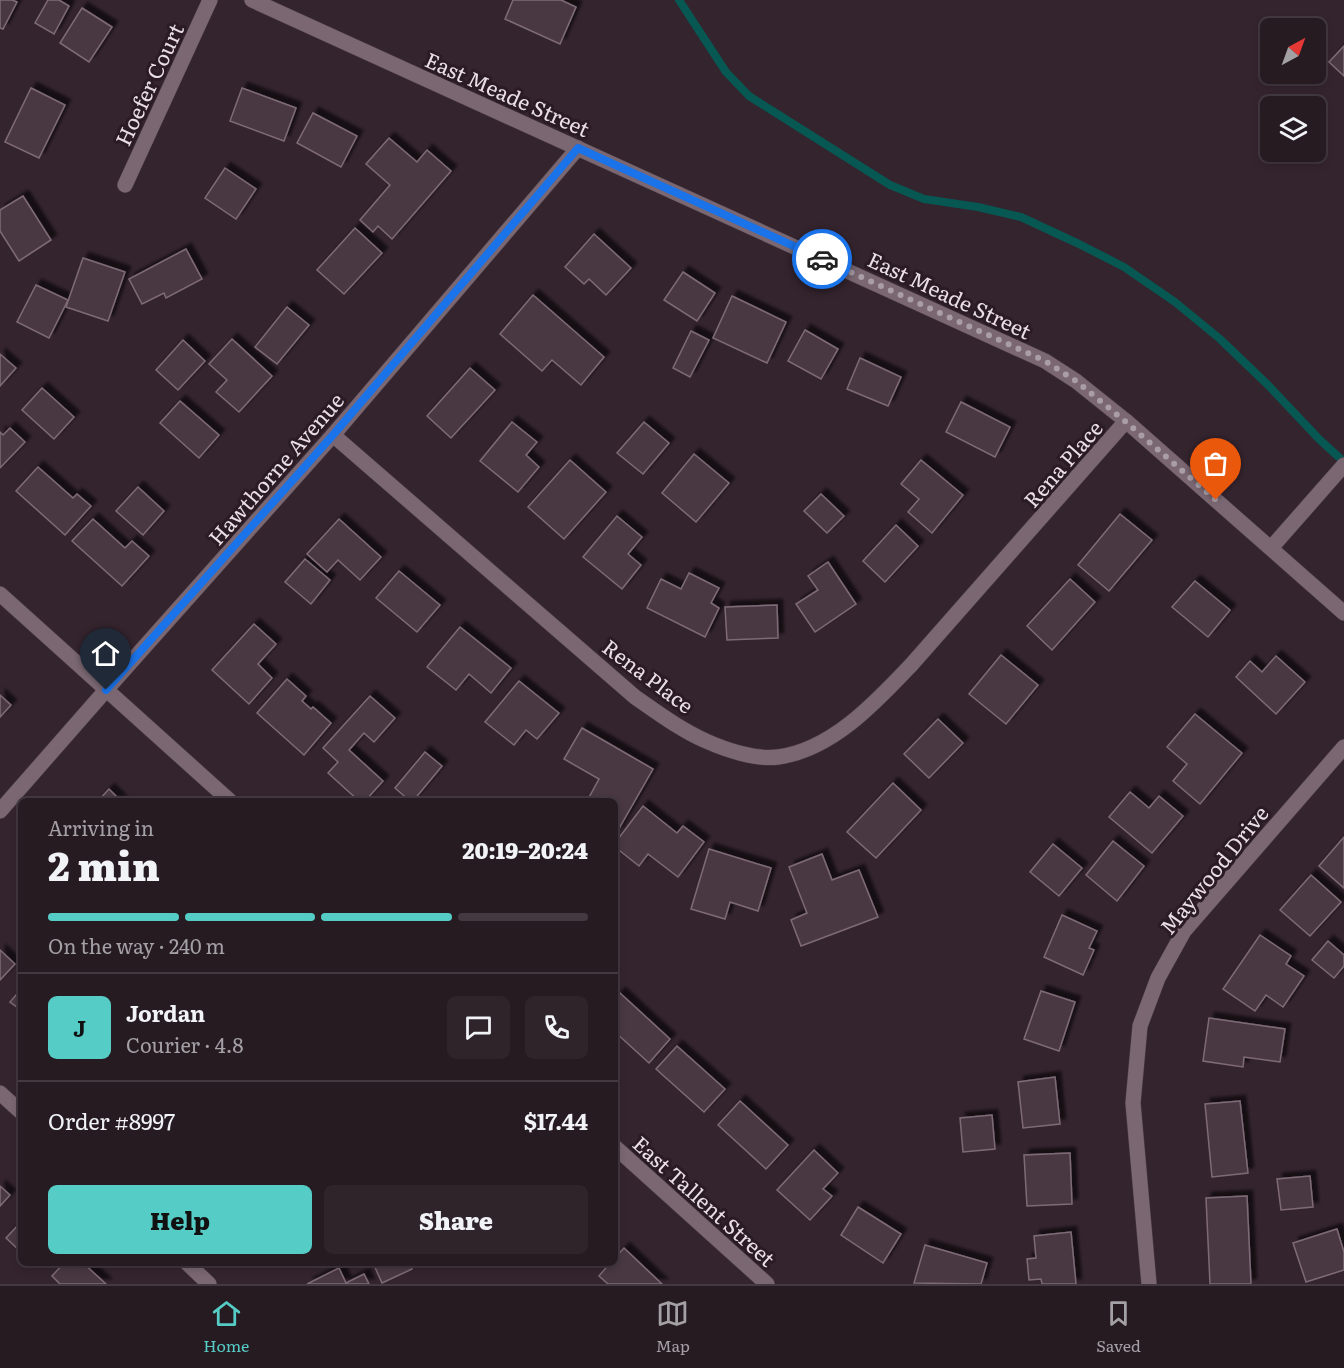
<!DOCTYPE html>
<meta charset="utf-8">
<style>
body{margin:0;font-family:Literata,serif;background:#2f242a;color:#f1f3f6;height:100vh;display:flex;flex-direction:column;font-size:22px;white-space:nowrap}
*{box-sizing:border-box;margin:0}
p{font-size:20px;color:#a4a1a5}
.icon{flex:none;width:33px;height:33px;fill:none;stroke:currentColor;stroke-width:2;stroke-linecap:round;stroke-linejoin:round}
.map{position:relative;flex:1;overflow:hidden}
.panel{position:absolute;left:18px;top:798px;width:600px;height:468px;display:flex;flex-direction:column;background:#271b22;border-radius:9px;box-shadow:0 3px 9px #0003,0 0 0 2px #433940}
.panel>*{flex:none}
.needle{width:39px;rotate:41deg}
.buttons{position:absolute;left:1260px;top:18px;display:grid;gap:12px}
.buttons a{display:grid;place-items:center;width:66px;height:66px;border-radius:9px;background:#271b22;box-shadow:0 3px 9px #0003,0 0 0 2px #433940;font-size:30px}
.pin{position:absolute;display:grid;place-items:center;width:51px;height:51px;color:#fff;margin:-62px -26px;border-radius:50% 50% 50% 0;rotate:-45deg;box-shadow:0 0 6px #0007}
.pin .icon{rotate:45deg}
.courier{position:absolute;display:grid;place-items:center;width:60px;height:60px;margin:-30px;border:4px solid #1a73e8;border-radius:50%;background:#fff;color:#222;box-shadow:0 2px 8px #0007}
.overview em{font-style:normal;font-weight:800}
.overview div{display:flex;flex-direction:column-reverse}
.overview{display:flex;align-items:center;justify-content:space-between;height:102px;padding:0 30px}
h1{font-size:39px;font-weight:800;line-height:45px}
.bar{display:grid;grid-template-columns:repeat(4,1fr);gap:9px 6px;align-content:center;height:72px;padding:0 30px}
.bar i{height:8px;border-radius:4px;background:#433940}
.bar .current{background:#55cdc6}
.bar p{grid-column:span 4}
.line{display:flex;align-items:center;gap:15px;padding:0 30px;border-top:2px solid #433940}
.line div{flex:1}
.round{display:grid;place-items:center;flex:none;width:63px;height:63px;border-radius:9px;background:#2f242a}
.action{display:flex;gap:12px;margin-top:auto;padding:12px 30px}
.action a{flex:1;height:69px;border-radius:9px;background:#55cdc6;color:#111;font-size:24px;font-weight:800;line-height:69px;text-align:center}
.action a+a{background:#2f242a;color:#f1f3f6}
.tab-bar{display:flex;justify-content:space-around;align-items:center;height:84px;border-top:2px solid #433940;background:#271b22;font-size:16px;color:#a4a1a5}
.tab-bar a{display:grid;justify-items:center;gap:3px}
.tab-bar .current{color:#55cdc6}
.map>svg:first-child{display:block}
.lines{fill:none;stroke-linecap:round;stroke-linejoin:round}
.stream{stroke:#075753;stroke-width:8}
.building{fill:#493842;stroke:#7e6b76;stroke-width:1.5;filter:url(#shadow)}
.street-casing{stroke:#4d3f48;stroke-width:16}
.street{stroke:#7a6772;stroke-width:15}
.done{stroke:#aa9ea6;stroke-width:6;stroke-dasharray:0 10.8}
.route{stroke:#1a73e8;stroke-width:8}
.labels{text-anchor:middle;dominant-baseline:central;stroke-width:6;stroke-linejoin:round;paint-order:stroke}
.street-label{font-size:21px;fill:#eadfe6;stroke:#2a1b24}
</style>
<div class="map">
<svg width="1344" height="1284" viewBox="0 0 1344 1284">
<defs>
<filter id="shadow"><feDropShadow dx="5.5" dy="-5.5" stdDeviation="1.5" flood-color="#0009"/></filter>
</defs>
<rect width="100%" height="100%" fill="#34242e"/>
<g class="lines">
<path class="stream" d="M679,0l47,72 23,24 141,89 34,14 54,8 43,10 58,27 45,23 51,35 45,37 48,46 51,54 25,23"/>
</g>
<g class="building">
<path d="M0,0h12l5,2 -14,27 -3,-1z"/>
<path d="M48,0h11l10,6 -15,28 -19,-11z"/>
<path d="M513,0h48l15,7 -16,37 -55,-25z"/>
<path d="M82,8l30,19 -23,35 -29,-19z"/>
<path d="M1344,46v30l-15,-14z"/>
<path d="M31,88l34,17 -26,53 -34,-16z"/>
<path d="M242,88l54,20 -12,33 -54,-20z"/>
<path d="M313,113l44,23 -16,31 -44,-24z"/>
<path d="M389,138l28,24 10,-12 24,21 -59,68 -14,-13 -5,6 -13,-12 30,-35 -24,-21z"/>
<path d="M225,168l31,21 -20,30 -31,-21z"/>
<path d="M23,196l28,44 -32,21 -19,-30v-21z"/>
<path d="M355,228l27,25 -38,41 -27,-24z"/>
<path d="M594,234l37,34 -25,27 -17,-16 -5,5 -19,-17z"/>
<path d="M186,249l16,30 -36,19 -2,-5 -22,11 -13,-25z"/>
<path d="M83,258l42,14 -17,49 -42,-14z"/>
<path d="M683,272l32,21 -18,28 -33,-21z"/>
<path d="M36,285l32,15 -19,38 -32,-16z"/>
<path d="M533,295l71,62 -23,28 -29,-25 -10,11 -42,-37z"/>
<path d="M732,296l54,26 -19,41 -54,-25z"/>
<path d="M287,307l22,18 -32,39 -22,-17z"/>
<path d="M805,330l33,19 -17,30 -33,-18z"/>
<path d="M691,331l18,9 -19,37 -17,-9z"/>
<path d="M232,339l40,37 -33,36 -23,-20 11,-12 -18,-16z"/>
<path d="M183,340l22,21 -27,29 -22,-20z"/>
<path d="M0,354l16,14 -16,18z"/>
<path d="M860,358l41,19 -13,29 -41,-17z"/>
<path d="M470,368l25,22 -44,48 -24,-22z"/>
<path d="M42,388l32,29 -20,22 -32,-29z"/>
<path d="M180,401l39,34 -20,23 -39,-35z"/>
<path d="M961,402l49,25 -15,30 -49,-25z"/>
<path d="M512,422l25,20 -11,13 13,12 -21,25 -38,-31z"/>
<path d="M644,422l25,21 -26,31 -26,-21z"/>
<path d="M10,428l15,14 -25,26v-36l3,3z"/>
<path d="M694,454l35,29 -33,39 -34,-29z"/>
<path d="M570,460l36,32 -42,47 -36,-32z"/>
<path d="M921,460l42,35 -31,38 -24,-21 11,-13 -18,-15z"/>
<path d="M38,467l35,31 4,-4 14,12 -26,29 -49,-44z"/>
<path d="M138,487l26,24 -21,24 -27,-24z"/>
<path d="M821,494l23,22 -17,17 -23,-22z"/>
<path d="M1120,514l32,26 -43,51 -31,-26z"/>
<path d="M617,516l25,21 -14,17 13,11 -19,24 -39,-32z"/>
<path d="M93,519l32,29 7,-7 17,15 -27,30 -50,-45z"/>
<path d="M339,519l42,38 -21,23 -22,-20 -11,12 -20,-18z"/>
<path d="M896,525l22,21 -33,36 -22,-21z"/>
<path d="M305,559l25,21 -19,24 -26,-22z"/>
<path d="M828,562l28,42 -41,28 -19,-28 22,-14 -10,-14z"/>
<path d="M399,571l41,34 -23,27 -41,-34z"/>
<path d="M689,573l30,15 -8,15 8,5 -14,29 -58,-29 14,-29 20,10z"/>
<path d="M1070,579l25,23 -43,48 -25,-24z"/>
<path d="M1195,581l35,29 -22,27 -36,-30z"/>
<path d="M777,605l1,33 -51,2 -2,-33z"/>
<path d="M254,624l22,20 -18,20 14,14 -23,26 -37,-34z"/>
<path d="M460,627l51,41 -20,25 -22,-19 -13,16 -29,-23z"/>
<path d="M1001,655l37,30 -32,39 -37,-30z"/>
<path d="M1276,656l29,26 -29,32 -40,-37 14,-16 12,11z"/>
<path d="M287,679l19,17 -4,5 9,8 2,-2 18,16 -27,32 -47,-42z"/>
<path d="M519,681l40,32 -22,26 -11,-9 -12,15 -29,-23z"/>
<path d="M0,695l11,10 -11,12z"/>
<path d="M370,696l25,22 -21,24 -10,-9 -15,17 34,31 -18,20h-6l-31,-28 10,-11 -15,-14z"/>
<path d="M1195,714l47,39 -42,51 -27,-23 14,-17 -20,-17z"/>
<path d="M938,719l25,24 -34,35 -25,-24z"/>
<path d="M582,728l71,41 -36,63 -2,-1v-30h-28l12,-22 -35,-20z"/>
<path d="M425,752l17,14 -29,35h-3l-15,-13z"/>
<path d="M893,783l28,27 -45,48 -29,-26z"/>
<path d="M109,789l12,12h-23z"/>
<path d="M1130,792l19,16 10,-12 24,20 -31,37 -43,-36z"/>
<path d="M643,806l34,27 6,-7 21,16 -26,35 -30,-23 -9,12 -24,-19v-4z"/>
<path d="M1344,837v51l-25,-22z"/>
<path d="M1113,841l31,25 -27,35 -31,-26z"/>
<path d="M1053,844l29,24 -23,28 -29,-24z"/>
<path d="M709,849l62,19 -13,43 -28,-9 -5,17 -34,-10z"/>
<path d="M822,854l10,26 27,-10 19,47 -77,29 -10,-26 16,-7 -18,-46z"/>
<path d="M1311,875l30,27 -31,34 -30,-26z"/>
<path d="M1062,915l35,16 -8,17 5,2 -11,25 -39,-18z"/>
<path d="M1260,935l31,21 -5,8 18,12 -21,31 -17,-12 -11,16 -32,-22z"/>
<path d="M1328,941l16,14v11l-10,12 -22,-18z"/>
<path d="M0,950l15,14 -15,16z"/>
<path d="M21,989v21l-11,-8z"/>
<path d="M1041,991l34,11 -16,49 -35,-12z"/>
<path d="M620,993l50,46 -21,24 -34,-31v-33z"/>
<path d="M1209,1018l76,11 -5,33 -36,-5 -1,10 -40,-6z"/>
<path d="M677,1046l48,43 -21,23 -48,-43z"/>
<path d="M1055,1077l5,47 -37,4 -5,-46z"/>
<path d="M740,1101l48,44 -22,24 -48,-44z"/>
<path d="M1240,1101l8,72 -36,4 -7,-73z"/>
<path d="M992,1115l3,34 -32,3 -3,-34z"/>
<path d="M814,1150l24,23 -15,16 9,7 -22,24 -33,-30z"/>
<path d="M1070,1153l2,51 -45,2 -3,-51z"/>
<path d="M1310,1176l3,31 -32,3 -4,-31z"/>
<path d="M0,1186l10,9 -10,11z"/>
<path d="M1247,1196l4,88h-41l-4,-86z"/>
<path d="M858,1207l43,27 -18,29 -42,-28z"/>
<path d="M21,1222v30l-15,-14z"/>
<path d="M1337,1229l7,23v18l-38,12 -13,-39z"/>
<path d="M1071,1232l5,52h-34l-1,-5 -12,1 -2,-21 9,-1 -2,-22z"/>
<path d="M925,1245l62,18 -6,21 -67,-1z"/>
<path d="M624,1248l38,36h-54l-9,-8 11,-13h5v-5z"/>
<path d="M64,1263h19l23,21h-46l-8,-8z"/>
<path d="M373,1263h37l2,6 -30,14z"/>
<path d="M339,1268l7,15 18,-9 5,10h-62z"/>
</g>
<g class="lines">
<defs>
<g id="street">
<path d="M252,0l793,361 31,20 50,40 218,192"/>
<path d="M125,185l85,-185"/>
<path d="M333,435l302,262c23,16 46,33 71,44 20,9 50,19 72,16 54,-7 98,-55 134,-93l214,-243"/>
<path d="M1271,548l73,-83"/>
<path d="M0,594l230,207"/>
<path d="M0,811l106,-121 227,-255 245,-287"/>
<path d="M0,1093l21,19"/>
<path d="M615,1147l152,137"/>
<path d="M187,1263l22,21"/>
<path d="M1149,1284l-16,-181 7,-77 18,-48 26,-47 160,-184"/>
</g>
</defs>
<use href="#street" class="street-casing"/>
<use href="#street" class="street"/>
</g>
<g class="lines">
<path class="done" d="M822,259l223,102 31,20 50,41 90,78"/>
<path class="route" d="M106,690l227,-255 245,-287 244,111"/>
</g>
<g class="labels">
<g class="street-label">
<text transform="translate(148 84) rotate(-65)">Hoefer Court</text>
<text transform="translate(508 93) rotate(24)">East Meade Street</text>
<text transform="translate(950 294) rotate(25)">East Meade Street</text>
<text transform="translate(1062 463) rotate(-49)">Rena Place</text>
<text transform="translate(275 468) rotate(-49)">Hawthorne Avenue</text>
<text transform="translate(649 675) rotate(37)">Rena Place</text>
<text transform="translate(1213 869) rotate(-51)">Maywood Drive</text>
<text transform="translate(705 1200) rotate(42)">East Tallent Street</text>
</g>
</g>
</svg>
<div class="buttons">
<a><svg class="needle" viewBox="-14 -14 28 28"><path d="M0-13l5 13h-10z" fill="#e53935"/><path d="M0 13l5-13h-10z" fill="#a4a1a5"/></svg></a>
<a><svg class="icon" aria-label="layers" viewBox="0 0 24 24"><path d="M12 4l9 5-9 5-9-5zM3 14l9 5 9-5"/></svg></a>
</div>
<div class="pin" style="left:1216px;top:500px;background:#ea580c"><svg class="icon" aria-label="bag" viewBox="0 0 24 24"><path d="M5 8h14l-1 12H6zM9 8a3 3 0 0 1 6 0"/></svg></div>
<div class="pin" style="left:106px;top:690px;background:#1f2937"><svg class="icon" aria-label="home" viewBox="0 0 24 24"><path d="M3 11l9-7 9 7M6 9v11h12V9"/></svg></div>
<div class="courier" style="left:822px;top:259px"><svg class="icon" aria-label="car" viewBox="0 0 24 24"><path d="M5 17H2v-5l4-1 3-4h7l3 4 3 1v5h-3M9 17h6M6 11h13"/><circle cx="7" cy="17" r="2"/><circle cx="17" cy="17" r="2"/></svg></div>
<section class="panel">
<div class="overview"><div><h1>2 min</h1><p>Arriving in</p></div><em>20:19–20:24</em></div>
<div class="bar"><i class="current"></i><i class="current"></i><i class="current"></i><i></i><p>On the way · 240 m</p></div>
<div class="line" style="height:108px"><b class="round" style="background:#55cdc6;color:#111">J</b><div><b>Jordan</b><p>Courier · 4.8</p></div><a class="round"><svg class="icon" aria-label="chat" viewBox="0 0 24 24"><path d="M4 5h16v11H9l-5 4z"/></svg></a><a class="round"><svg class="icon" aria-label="phone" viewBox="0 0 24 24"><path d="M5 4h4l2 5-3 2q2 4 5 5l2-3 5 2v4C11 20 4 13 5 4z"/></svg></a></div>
<div class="line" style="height:78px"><div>Order #8997</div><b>$17.44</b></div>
<div class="action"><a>Help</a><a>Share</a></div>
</section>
</div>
<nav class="tab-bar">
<a class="current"><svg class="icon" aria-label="home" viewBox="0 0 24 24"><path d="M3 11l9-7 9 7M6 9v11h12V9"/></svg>Home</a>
<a><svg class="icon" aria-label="map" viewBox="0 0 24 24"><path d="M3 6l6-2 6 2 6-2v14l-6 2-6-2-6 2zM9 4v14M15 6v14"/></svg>Map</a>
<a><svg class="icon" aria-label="saved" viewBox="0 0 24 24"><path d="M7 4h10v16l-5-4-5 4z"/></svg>Saved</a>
</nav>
